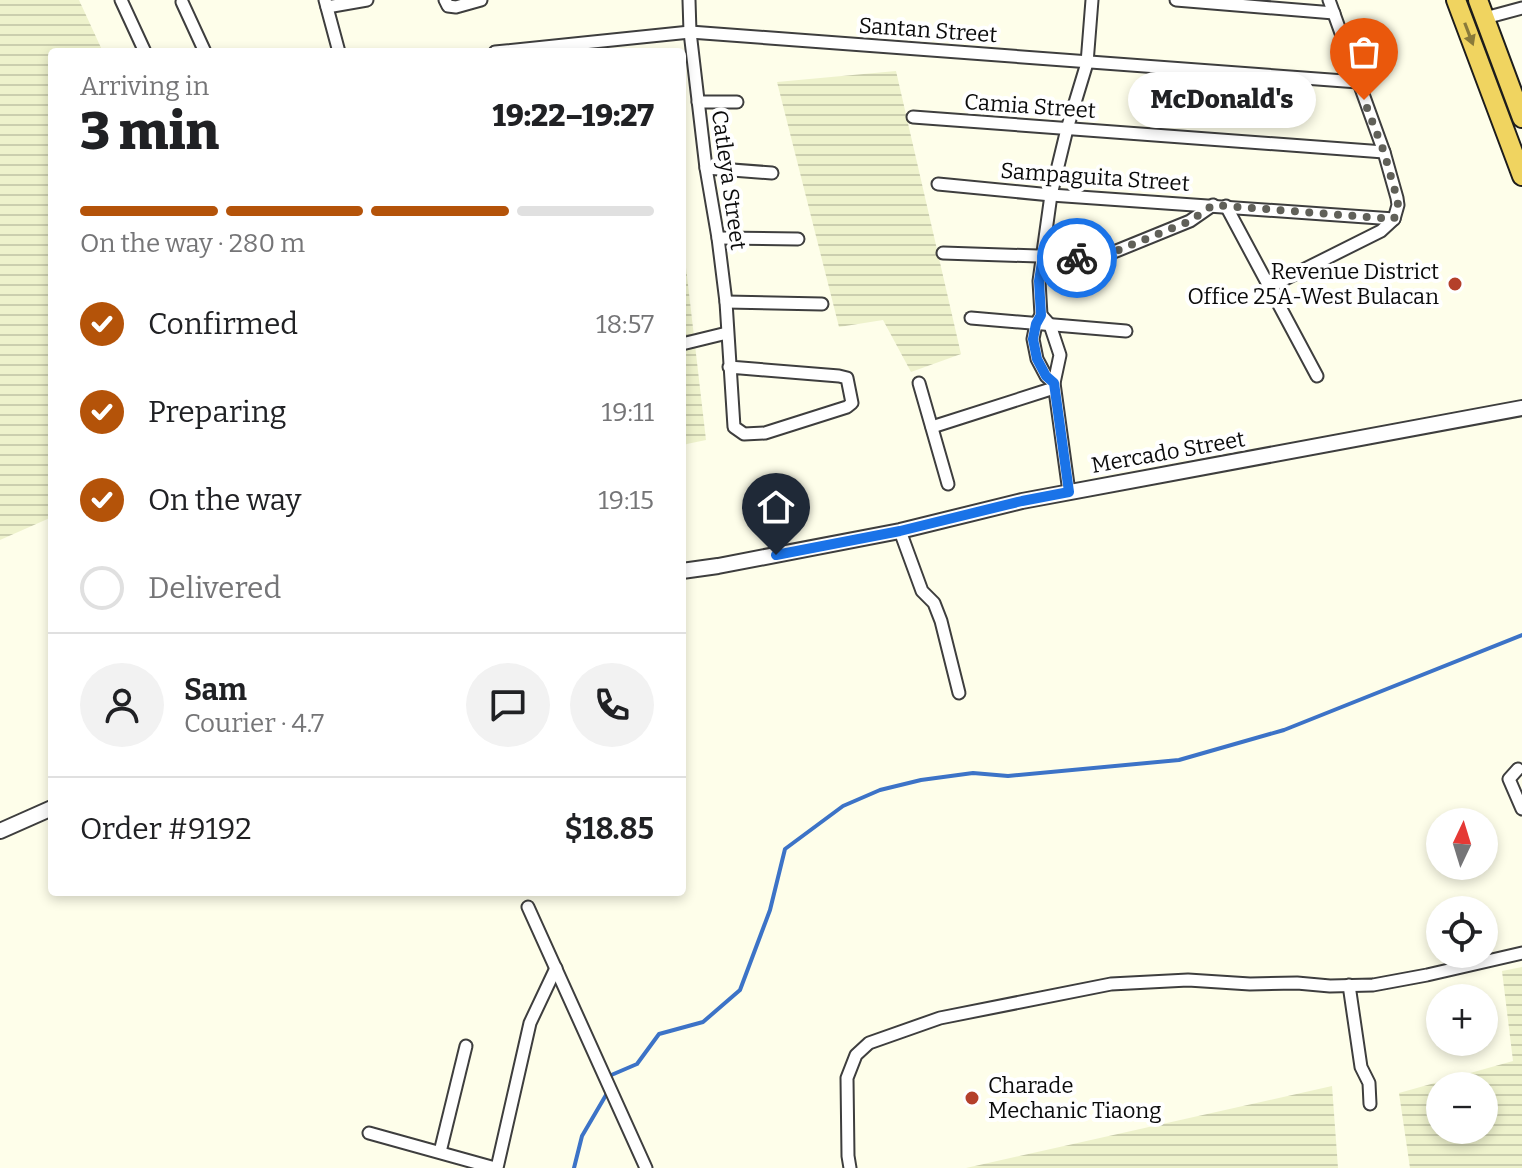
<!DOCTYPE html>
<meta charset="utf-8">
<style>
body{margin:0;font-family:Bitter,serif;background:#f2f2f2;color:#202124;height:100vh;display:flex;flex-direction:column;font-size:30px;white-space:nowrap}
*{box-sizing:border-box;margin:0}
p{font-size:26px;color:#757577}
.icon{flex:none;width:44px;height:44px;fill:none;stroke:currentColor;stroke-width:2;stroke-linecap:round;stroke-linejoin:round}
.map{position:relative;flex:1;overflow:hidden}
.details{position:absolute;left:48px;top:48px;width:638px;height:848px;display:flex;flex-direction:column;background:#fff;border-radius:8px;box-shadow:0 4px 12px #0003}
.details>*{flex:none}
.needle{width:52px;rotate:4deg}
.tools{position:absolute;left:1426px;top:808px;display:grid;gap:16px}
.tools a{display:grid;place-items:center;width:72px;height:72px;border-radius:50%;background:#fff;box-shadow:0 4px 12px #0003;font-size:40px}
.pin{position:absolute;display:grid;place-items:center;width:68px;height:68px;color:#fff;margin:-82px -34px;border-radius:50% 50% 50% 0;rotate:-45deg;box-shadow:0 0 8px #0007}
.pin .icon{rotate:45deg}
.courier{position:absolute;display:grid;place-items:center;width:80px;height:80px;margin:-40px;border:6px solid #1a73e8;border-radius:50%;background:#fff;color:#222;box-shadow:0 2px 10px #0007}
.bubble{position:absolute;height:56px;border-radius:28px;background:#fff;box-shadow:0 4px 12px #0003;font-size:26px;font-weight:800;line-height:56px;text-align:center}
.headline em{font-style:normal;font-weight:800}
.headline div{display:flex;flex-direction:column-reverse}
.headline{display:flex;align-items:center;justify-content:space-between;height:136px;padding:0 32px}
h1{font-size:52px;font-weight:800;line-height:60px}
.bar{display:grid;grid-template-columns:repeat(4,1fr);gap:12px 8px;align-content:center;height:96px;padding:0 32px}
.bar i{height:10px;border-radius:6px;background:#e0e0e0}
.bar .current{background:#b45309}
.bar p{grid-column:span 4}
.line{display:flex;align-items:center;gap:20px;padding:0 32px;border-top:2px solid #e0e0e0}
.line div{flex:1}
.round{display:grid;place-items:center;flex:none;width:84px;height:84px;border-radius:42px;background:#f2f2f2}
ol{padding:0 32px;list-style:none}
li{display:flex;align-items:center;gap:24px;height:88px}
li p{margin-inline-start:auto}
li .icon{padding:8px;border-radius:50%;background:#b45309;color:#fff;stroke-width:4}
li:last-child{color:#757577}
li i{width:44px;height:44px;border:4px solid #e0e0e0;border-radius:50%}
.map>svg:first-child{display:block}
.farmland{fill:url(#farmland-rules);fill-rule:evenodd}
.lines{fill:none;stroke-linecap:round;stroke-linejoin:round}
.stream{stroke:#3c73c7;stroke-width:4}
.minor-casing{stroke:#3e3e3e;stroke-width:15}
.tertiary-casing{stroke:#3e3e3e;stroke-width:18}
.trunk-casing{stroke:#1c1c1c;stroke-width:22}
.minor{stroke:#fff;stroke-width:11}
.tertiary{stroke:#fff;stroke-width:14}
.trunk{stroke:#f0d460;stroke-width:18}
.oneway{fill:#897a3a}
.done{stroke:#606059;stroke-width:8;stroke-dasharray:0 14.4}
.route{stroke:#1a73e8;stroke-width:10}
.poi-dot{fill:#b4402a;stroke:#fff;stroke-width:3}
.labels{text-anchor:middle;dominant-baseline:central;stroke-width:8;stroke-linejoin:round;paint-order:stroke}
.street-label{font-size:22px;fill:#0b0b0b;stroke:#fff}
.poi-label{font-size:22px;fill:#0b0b0b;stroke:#fff;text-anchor:end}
</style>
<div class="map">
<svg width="1522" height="1168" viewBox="0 0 1522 1168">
<defs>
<pattern id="farmland-rules" width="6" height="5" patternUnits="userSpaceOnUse" patternTransform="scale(2)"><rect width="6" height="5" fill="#eef2cc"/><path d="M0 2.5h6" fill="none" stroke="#cbceae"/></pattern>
</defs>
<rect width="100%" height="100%" fill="#fefeea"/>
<g class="farmland">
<path d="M0,0h79l24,52h-51v465l-52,23z"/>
<path d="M896,71l65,283 -50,18 -28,-52 -44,7 -62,-245z"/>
<path d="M682,233l24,207 -24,5z"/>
<path d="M1522,967v201h-112l-11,-75 114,-32 -11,-90zM1484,1086v44h-44v-44z"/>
<path d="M1332,1086l6,82h-372z"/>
</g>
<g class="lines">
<g class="stream">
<path d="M608,1080l1,-4 28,-12 22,-30 44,-12 37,-32 30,-80 15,-61 58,-43 37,-16 41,-10 52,-7 35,3 171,-16 105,-30 238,-95"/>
<path d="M574,1168l8,-32 24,-41 1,-7"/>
</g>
<defs>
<g id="minor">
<path d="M121,0l24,52"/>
<path d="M325,0l14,52"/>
<path d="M445,0l3,6 8,1 25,-7"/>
<path d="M689,0l1,32 16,136 12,70 8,64 8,125 10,7 21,-1 82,-26 5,-4 -5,-25 -8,-2 -110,-9"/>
<path d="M1176,0l158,13"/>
<path d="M182,2l23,50"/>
<path d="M327,7l40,-7"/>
<path d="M1485,18l37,-10"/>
<path d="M495,52l195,-20 668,50"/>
<path d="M698,102h39"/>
<path d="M913,117l471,35"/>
<path d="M706,168l66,5"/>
<path d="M938,184l113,11 343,24"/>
<path d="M1226,206l91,170"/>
<path d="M718,238l80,1"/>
<path d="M943,253l156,5 91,-37 23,-16"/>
<path d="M1269,287l112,-56 13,-12 4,-14 -1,-7 -13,-46 -55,-152"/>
<path d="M726,302l96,2"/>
<path d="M1041,315l9,10 10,30 -6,28 15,109"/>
<path d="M971,318l155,13"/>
<path d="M682,344l45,-11"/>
<path d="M919,383l29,101"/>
<path d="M1054,383l-8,-7 -9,-17 -4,-20 3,-15 5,-9 -2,-34 12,-86 16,-66 20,-66 5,-63"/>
<path d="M932,427l122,-39"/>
<path d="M900,531l22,60 12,12 7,18 18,72"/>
<path d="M1518,769l-9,10 13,30"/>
<path d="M528,907l118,261"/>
<path d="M1349,985l12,82 8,16 1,21"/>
<path d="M369,1133l126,35"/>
<path d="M440,1152l26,-106"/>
<path d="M497,1168l33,-145 26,-55"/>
<path d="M850,1168l-2,-12 -1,-78 9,-23 13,-12 71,-25 171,-34 77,-4 62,4 47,-1 33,3 43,-1 54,-10 95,-22"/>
</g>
<g id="tertiary">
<path d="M682,571l36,-5 182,-35 122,-30 500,-93"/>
<path d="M0,831l52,-23"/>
</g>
<g id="trunk">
<path d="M1456,0l66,176"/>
<path d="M1478,0l44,118"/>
</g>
</defs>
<use href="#minor" class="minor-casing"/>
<use href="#tertiary" class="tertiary-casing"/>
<use href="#trunk" class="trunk-casing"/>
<use href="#minor" class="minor"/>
<use href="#tertiary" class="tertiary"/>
<use href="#trunk" class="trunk"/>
</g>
<defs><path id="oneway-solid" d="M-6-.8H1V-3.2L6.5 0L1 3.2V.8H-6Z" transform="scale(2)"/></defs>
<use class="oneway" href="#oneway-solid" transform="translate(1469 34) rotate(69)"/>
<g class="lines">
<path class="done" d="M1077,258h22l91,-37 23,-16 181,14 4,-14 -1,-7 -13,-46 -20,-52"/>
<path class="route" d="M776,555l124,-24 122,-30 47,-9 -15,-109 -8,-7 -9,-17 -4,-20 3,-15 5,-9 -2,-34 4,-25 34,2"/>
</g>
<g class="poi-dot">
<circle cx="1455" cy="284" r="8"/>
<circle cx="972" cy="1098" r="8"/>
</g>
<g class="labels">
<g class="street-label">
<text transform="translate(928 30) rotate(4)">Santan Street</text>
<text transform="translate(1030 106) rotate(4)">Camia Street</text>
<text transform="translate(1095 177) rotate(4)">Sampaguita Street</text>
<text transform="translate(729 180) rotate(82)">Catleya Street</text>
<text transform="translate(1168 452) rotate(-10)">Mercado Street</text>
</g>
<g class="poi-label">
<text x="1439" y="271">Revenue District<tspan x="1439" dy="25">Office 25A-West Bulacan</tspan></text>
<text x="988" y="1085" text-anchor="start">Charade<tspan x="988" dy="25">Mechanic Tiaong</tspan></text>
</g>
</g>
</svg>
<div class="tools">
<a><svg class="needle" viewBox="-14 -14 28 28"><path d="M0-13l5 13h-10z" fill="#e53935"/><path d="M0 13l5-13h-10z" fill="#757577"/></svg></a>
<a><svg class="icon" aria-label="locate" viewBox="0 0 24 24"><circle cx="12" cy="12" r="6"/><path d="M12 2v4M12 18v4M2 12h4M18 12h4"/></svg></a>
<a>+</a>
<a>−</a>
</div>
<div class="pin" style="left:1364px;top:100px;background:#ea580c"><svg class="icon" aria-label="bag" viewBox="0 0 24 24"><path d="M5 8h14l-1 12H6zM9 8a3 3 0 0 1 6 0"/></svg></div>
<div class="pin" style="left:776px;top:555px;background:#1f2937"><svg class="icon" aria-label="home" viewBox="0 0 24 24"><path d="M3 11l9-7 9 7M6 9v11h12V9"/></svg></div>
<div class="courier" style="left:1077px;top:258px"><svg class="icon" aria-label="bike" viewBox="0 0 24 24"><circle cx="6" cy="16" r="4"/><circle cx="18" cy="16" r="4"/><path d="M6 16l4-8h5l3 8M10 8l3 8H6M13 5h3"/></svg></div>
<div class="bubble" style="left:1128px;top:72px;width:188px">McDonald's</div>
<section class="details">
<div class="headline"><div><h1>3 min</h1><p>Arriving in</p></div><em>19:22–19:27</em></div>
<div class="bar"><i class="current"></i><i class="current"></i><i class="current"></i><i></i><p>On the way · 280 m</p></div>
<ol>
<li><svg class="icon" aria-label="check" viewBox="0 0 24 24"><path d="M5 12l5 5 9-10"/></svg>Confirmed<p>18:57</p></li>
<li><svg class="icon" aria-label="check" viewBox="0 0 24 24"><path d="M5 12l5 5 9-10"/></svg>Preparing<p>19:11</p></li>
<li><svg class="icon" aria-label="check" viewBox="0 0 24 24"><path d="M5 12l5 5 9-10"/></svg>On the way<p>19:15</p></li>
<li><i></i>Delivered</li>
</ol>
<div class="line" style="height:144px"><a class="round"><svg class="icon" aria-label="person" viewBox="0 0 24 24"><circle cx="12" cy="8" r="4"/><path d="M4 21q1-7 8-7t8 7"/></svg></a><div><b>Sam</b><p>Courier · 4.7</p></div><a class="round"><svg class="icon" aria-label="chat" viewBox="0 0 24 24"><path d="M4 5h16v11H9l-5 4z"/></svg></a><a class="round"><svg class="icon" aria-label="phone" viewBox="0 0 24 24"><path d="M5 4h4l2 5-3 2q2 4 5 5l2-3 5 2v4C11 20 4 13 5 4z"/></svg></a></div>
<div class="line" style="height:104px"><div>Order #9192</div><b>$18.85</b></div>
</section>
</div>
